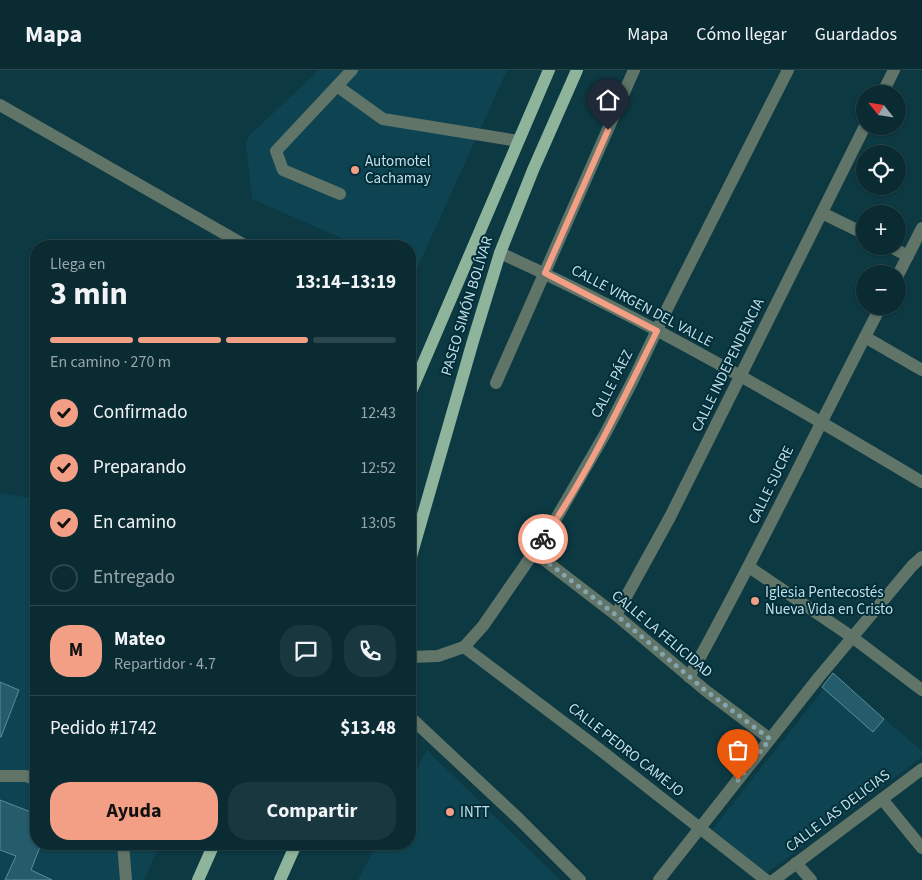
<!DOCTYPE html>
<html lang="es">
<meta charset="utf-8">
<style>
body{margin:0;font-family:"Source Sans 3",sans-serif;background:#18373e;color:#f1f3f6;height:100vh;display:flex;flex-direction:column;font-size:19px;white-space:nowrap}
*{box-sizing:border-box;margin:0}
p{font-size:16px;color:#99a7ac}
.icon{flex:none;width:28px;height:28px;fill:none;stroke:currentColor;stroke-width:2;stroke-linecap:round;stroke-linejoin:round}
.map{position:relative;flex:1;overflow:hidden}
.panel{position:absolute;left:30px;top:170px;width:386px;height:610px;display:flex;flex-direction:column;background:#0a2b32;border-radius:20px;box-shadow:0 1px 4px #0004,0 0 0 1px #2a474d}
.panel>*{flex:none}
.needle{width:32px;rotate:300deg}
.tools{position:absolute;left:856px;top:15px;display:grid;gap:10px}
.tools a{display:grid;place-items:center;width:50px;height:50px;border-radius:50%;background:#0a2b32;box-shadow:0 1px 4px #0004,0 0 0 1px #2a474d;font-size:25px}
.pin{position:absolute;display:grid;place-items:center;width:42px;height:42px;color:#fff;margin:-51px -21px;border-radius:50% 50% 50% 0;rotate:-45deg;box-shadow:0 0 5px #0007}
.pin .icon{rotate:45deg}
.courier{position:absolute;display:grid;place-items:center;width:50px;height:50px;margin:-25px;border:4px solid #f39f85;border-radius:50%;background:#fff;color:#222;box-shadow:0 1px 6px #0007}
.head em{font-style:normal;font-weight:700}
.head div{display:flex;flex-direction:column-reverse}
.head{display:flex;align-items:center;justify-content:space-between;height:85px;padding:0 20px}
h1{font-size:32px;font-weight:700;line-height:38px}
.bar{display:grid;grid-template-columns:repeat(4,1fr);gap:8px 5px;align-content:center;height:60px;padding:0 20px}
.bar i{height:6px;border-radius:4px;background:#2a474d}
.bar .selected{background:#f39f85}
.bar p{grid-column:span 4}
.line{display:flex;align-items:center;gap:12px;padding:0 20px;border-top:1px solid #2a474d}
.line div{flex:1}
.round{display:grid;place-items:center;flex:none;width:52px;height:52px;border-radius:20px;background:#18373e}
ol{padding:0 20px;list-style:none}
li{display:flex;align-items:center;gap:15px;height:55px}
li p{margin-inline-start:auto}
li .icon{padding:5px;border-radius:50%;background:#f39f85;color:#111;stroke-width:4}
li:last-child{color:#99a7ac}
li i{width:28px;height:28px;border:2px solid #2a474d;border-radius:50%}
.primary-button{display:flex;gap:10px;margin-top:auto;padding:10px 20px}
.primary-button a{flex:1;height:58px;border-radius:20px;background:#f39f85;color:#111;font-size:20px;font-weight:700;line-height:58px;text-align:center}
.primary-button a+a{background:#18373e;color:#f1f3f6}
header{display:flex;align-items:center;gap:30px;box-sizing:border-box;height:70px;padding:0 25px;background:#0a2b32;border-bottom:1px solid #2a474d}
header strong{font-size:24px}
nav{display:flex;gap:28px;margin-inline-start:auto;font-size:18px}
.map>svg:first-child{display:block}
.built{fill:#0e4451}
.building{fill:#255c6b;stroke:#578d9c}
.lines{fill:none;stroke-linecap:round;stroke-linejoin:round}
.minor{stroke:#617468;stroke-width:12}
.major{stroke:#8eb49c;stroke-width:12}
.done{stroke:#84a5ae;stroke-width:5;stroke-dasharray:0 9}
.route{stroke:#f39f85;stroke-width:6}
.poi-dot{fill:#f39f85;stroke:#012e39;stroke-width:2}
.labels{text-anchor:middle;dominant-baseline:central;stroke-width:4;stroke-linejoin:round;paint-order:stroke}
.poi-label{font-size:15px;fill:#c4dfe7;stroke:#012e39;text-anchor:start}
.street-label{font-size:15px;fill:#c4dfe7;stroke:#012e39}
</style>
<header>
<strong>Mapa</strong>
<nav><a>Mapa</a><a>Cómo llegar</a><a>Guardados</a></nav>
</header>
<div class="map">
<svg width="922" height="810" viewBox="0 0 922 810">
<rect width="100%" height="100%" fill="#0d3943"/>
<g class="built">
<path d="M319,0h188l-91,201 -6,-3v-22h-50l-108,-47 -6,-57 4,-7z"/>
<path d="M0,423l36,6v345h124l-16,36h-144z"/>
<path d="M834,606l88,75v6l-155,116 -55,-43z"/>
<path d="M427,680l133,130h-202l19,-36h33v-63z"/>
</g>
<g class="building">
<path d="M833,603l51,46 -11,13 -51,-45z"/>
<path d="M0,612l19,8 -18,47h-1z"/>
<path d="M0,730l36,14v30h5l-10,26 21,10h-47l11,-24 -16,-6z"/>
</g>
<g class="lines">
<g class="minor">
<path d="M337,16l46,33 135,22"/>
<path d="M882,24l12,-24"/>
<path d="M0,35l246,141"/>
<path d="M340,124l-57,-24 -7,-19 76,-81"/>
<path d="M822,143l43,21"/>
<path d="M889,176l19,10"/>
<path d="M500,183c146,66 285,147 422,229"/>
<path d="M898,205l24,-47"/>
<path d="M865,267l57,33"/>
<path d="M496,313l138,-313"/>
<path d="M534,482l82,63 89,75 65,49"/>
<path d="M749,497l103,70 70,53"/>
<path d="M616,545l54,-98 195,-391"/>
<path d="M464,577l135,102 167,131"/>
<path d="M410,587l28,-1 26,-9 19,-21 67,-97 55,-95 27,-52 38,-79 118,-233"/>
<path d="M689,607c68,-121 127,-247 192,-371"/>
<path d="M410,647l109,102 61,61"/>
<path d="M0,706h26l10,4"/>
<path d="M882,729l40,49"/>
<path d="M123,774l3,36"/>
<path d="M796,793l15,17"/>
<path d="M659,810l160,-203 93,-111 10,-9"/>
<path d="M774,810l148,-111"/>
</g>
<g class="major">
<path d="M410,324l139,-324"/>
<path d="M410,490l63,-219 27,-88 33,-83 44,-100"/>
<path d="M198,810l16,-36"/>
<path d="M280,810l16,-36"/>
</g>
</g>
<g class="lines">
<path class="done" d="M543,469l-9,13 82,63 89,75 65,49 -32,41"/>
<path class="route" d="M543,469c45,-65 79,-138 114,-208l-112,-58 63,-143"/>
</g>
<g class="poi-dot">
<circle cx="355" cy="100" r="5"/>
<circle cx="755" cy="531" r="5"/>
<circle cx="450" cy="742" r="5"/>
</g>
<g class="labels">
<g class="poi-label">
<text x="365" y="91">Automotel<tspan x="365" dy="17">Cachamay</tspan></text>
<text x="765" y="522">Iglesia Pentecostés<tspan x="765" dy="17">Nueva Vida en Cristo</tspan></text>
<text x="460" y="742">INTT</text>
</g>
<g class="street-label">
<text transform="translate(467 236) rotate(-73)">PASEO SIMÓN BOLÍVAR</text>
<text transform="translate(642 236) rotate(28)">CALLE VIRGEN DEL VALLE</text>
<text transform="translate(728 295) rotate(-64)">CALLE INDEPENDENCIA</text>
<text transform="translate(612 314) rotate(-63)">CALLE PÁEZ</text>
<text transform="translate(771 415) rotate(-64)">CALLE SUCRE</text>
<text transform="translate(662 564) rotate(40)">CALLE LA FELICIDAD</text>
<text transform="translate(626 680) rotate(38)">CALLE PEDRO CAMEJO</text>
<text transform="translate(838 741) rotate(-37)">CALLE LAS DELICIAS</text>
</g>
</g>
</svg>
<div class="tools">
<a><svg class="needle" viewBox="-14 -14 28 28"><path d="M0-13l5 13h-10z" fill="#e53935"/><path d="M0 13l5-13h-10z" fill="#99a7ac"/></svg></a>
<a><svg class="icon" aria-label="locate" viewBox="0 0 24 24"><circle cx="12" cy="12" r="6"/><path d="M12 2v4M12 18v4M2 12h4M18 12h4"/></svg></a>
<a>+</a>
<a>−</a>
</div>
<div class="pin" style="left:738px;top:710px;background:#ea580c"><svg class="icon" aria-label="bag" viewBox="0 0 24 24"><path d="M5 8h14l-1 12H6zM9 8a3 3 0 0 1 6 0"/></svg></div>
<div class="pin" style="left:608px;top:60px;background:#1f2937"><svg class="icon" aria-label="home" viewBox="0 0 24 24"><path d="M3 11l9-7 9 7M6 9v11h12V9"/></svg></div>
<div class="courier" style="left:543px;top:469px"><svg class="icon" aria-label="bike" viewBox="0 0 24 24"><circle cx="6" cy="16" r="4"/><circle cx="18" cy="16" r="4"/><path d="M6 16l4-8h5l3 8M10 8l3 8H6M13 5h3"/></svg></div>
<section class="panel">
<div class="head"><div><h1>3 min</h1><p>Llega en</p></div><em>13:14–13:19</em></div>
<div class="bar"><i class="selected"></i><i class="selected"></i><i class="selected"></i><i></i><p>En camino · 270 m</p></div>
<ol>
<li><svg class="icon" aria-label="check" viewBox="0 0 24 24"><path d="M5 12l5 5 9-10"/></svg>Confirmado<p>12:43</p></li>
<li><svg class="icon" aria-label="check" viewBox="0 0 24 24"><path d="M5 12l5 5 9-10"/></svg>Preparando<p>12:52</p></li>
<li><svg class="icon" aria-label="check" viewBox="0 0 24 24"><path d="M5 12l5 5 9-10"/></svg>En camino<p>13:05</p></li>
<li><i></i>Entregado</li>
</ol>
<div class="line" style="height:90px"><b class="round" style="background:#f39f85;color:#111">M</b><div><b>Mateo</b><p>Repartidor · 4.7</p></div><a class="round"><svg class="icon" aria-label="chat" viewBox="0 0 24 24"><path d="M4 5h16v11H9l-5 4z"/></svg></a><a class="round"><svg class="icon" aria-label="phone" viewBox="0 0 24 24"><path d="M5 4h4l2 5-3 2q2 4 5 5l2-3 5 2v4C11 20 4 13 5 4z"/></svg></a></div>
<div class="line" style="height:65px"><div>Pedido #1742</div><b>$13.48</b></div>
<div class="primary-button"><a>Ayuda</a><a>Compartir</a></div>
</section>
</div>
